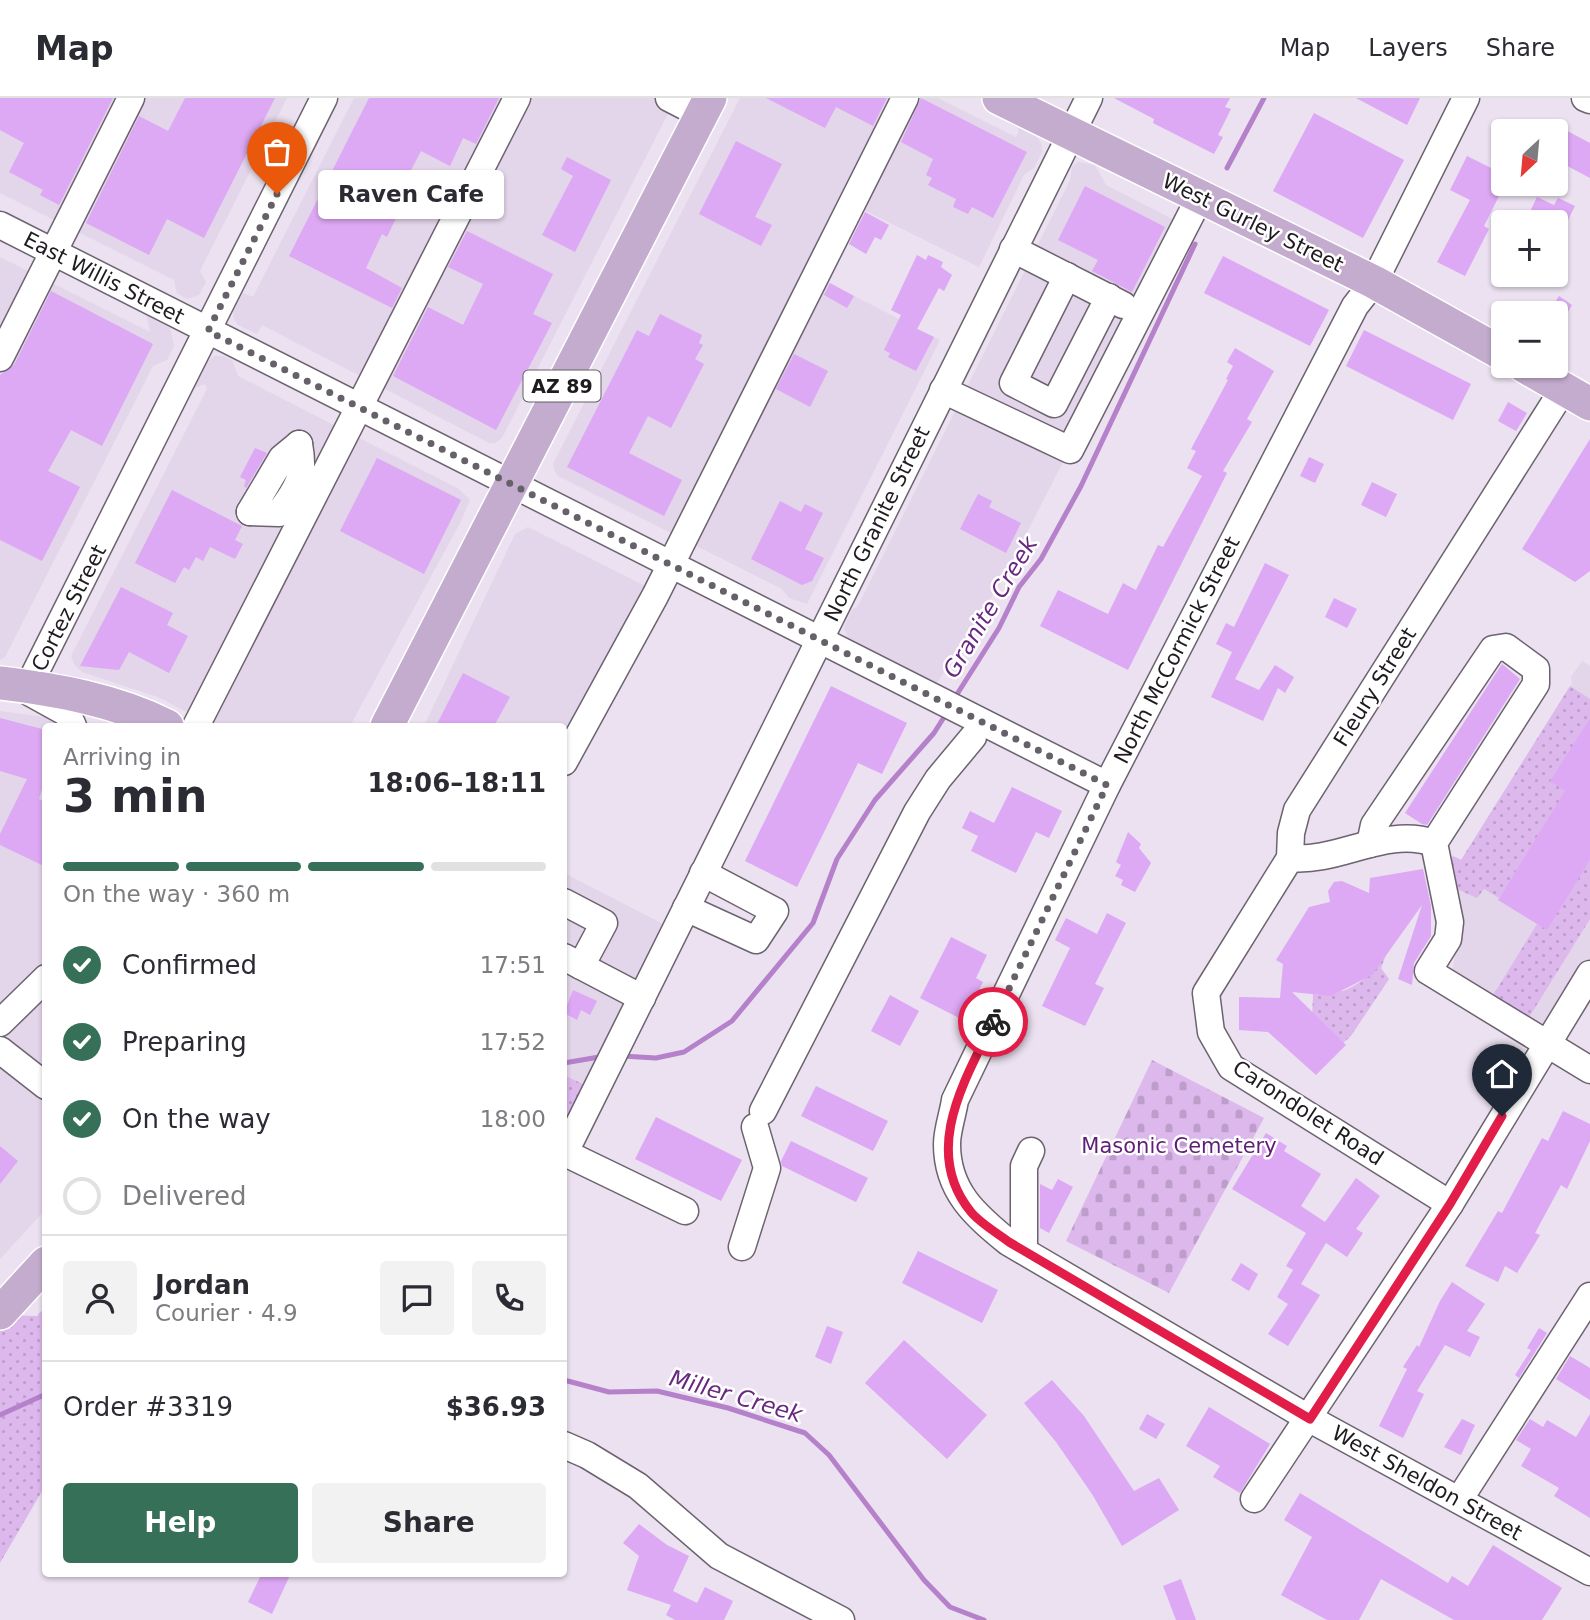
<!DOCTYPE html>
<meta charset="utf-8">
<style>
body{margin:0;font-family:"DejaVu Sans",sans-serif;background:#f2f2f3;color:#2b2b33;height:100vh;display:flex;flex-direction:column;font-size:26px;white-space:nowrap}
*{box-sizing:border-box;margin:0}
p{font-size:23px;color:#7c7c81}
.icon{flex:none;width:38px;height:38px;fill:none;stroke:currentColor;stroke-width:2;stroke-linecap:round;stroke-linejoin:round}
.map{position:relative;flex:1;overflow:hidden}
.drawer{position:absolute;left:42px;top:625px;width:525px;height:854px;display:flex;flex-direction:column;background:#fff;border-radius:7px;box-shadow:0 2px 5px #0004}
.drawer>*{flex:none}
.needle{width:46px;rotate:206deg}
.buttons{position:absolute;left:1491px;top:21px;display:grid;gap:14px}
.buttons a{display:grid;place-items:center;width:77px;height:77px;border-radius:7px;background:#fff;box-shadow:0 2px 5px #0004;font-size:35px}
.pin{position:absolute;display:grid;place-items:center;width:60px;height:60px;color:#fff;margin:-72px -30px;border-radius:50% 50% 50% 0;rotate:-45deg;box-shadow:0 0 7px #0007}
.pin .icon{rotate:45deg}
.courier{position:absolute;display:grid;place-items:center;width:70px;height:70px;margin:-35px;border:5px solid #e11d48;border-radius:50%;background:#fff;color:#222;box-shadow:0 2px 9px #0007}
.bubble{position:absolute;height:49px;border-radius:7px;background:#fff;box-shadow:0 2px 5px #0004;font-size:23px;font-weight:600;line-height:49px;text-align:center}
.overview em{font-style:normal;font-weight:600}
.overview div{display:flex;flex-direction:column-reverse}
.overview{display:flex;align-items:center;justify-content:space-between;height:119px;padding:0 21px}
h1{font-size:46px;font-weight:600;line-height:52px}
.bar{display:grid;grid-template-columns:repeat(4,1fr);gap:10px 7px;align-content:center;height:84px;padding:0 21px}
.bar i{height:9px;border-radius:5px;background:#e1e1e2}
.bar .active{background:#367059}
.bar p{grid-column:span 4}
.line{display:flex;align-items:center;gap:18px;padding:0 21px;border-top:2px solid #e1e1e2}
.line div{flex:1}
.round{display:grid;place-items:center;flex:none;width:74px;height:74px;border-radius:7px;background:#f2f2f3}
ol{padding:0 21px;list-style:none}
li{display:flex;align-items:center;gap:21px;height:77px}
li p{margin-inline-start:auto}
li .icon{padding:7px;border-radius:50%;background:#367059;color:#fff;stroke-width:4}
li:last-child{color:#7c7c81}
li i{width:38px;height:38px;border:4px solid #e1e1e2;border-radius:50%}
.button{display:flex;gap:14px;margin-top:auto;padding:14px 21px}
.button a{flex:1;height:80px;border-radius:7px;background:#367059;color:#fff;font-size:28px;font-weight:600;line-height:80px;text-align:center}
.button a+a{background:#f2f2f3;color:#2b2b33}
header{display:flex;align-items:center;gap:42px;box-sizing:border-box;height:98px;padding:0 35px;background:#fff;border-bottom:2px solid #e1e1e2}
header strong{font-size:33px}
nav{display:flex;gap:38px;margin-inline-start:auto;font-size:24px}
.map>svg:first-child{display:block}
.built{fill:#e3d5ea}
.cemetery{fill:url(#cemetery-stones)}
.park{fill:url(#park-dots)}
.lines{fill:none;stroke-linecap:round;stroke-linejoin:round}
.stream{stroke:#b581ca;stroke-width:5}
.building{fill:#dda8f4}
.minor-casing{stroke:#6c636f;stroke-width:29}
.major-casing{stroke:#fff;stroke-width:36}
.minor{stroke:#fff;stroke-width:26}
.major{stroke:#c4acce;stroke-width:33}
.done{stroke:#666068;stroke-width:7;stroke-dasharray:0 12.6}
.route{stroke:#e11d48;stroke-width:9}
.labels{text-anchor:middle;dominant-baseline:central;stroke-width:5;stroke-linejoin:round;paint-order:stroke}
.shield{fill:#fff;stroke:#625f62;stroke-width:2}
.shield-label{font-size:19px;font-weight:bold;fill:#1e1a1f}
.street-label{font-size:21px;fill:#1e1a1f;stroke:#fff}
.park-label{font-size:21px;fill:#601f77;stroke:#fff}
.water-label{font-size:23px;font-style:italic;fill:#692880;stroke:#fff}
</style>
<header>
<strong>Map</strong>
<nav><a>Map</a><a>Layers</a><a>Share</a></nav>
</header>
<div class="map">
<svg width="1590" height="1522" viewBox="0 0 1590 1522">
<defs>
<pattern id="cemetery-stones" width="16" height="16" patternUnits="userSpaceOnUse" patternTransform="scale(1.75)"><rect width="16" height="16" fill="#ddb8ed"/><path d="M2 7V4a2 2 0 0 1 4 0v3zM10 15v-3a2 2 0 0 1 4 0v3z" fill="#bd9ecb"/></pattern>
<pattern id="park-dots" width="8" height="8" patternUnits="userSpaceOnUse" patternTransform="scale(1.75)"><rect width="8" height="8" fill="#ddb8ed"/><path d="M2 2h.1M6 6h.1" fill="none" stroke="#bd9ecb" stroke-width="1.8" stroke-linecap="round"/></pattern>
</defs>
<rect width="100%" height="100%" fill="#ebe1f0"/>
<g class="built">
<path d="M0,0h287l-87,173 6,11 -7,13 -12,4 -10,-6 -3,-13 -174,-87z"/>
<path d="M354,0h322l-174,340 -7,5h-6l-227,-118 -5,9 -19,-9 -4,-6 -1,-8 10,-18 10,4z"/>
<path d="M740,0h198l78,39 3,-6 -4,-8 20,11 6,9 1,9 -8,16 -10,7 -45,92 -121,-60 -37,72 119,61 -133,264 -18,-6 -7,-9 -224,-113 -4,-6 -1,-6z"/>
<path d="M1078,64l17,3 11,20 80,41 -69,151 -55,87 -59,115 -66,104 -89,-44 -4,-12 8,-17 6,-4 212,-426 2,-13z"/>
<path d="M0,159l150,75 -3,-16 23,12 4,18 -7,14 -14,6 -148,291 -5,3z"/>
<path d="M214,258h9l9,4 6,16 221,113 11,11 -9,21 -111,205h-136l-56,-29 -76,-25 -8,-8 -3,-8 136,-267 -2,-5 -11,4 13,-26z"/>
<path d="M528,429l133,67 -97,186v-54h-140l91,-192z"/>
<path d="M1582,563l8,5v294l-58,91 -93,-61 14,-23 5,-27 -5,-84 8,4 111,-176 -1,-7z"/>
<path d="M0,613l44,6 16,9h-14l-1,484 -45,49z"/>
<path d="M564,775l101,52 -76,162 -25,-12z"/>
</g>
<path class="cemetery" d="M1152,962l112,58 -95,175 -103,-52z"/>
<g class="park">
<path d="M1570,588l20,13v19l-39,63 15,10 -67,107 -15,-9 -7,9 -20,-9 -9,-26 5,-7 8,4z"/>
<path d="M1590,762v59l-62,100 -36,-22 45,-73 9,5z"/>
<path d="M1386,857l-5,13 8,11 -38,57 -8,7 -31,-21 1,-28c31,4 56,-14 73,-39z"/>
<path d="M564,977l25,12 -25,44z"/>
<path d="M45,1209v179l-45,77v-248l37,1z"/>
</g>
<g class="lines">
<g class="stream">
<path d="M1227,70l37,-70"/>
<path d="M954,601l45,-71 20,-41 22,-28 40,-73 114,-242"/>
<path d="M622,958l34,2 28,-6 48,-31 81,-98 24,-64 38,-59 59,-67 12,-19"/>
<path d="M564,965l41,-7"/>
<path d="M564,1282l45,12 48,-1 71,17 77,25 24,22 95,125 26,27 34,13"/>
<path d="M0,1317l46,-21"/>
</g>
</g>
<g class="building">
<path d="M0,0h113l-54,107 -19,-10 3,-5 -34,-18 15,-29 -24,-13z"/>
<path d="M185,0h90l-71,140 -37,-19 -18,36 -63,-32 53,-107 29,15z"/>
<path d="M369,0h130l-23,46 -13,-6 -13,28 -29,-15 -23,44 14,7 -9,17 -6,-3 -10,21 -5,-3 -16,34 36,20 -10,20 -103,-52z"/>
<path d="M766,0h121l-14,28 -37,-19 -11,21z"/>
<path d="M921,0l106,54 -34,66 -21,-11 -4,7 -15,-7 3,-8 -28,-14 4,-7 -6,-3 7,-16 -32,-17z"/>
<path d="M1114,0h116l-5,9 6,2 -13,26 5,2 -9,17 -61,-31 1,-4z"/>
<path d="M1356,0h64l-13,27z"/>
<path d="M1314,15l90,47 -41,78 -90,-47z"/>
<path d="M1556,27l34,18v35l-34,-18z"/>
<path d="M736,43l46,23 -27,53 17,8 -11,21 -62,-32z"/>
<path d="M1467,58l36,18v14l-19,38 5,3 -24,47 -28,-14 33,-62 -20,-10z"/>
<path d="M567,59l44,23 -36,72 -33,-17 31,-59 -12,-7z"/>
<path d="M1085,88l80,41 -33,65 -40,-21 6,-11 -40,-20z"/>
<path d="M1537,99l17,8 4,-7 17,8 -19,38v-22h-31z"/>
<path d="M865,114l24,13 -8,15 -6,-3 -9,17 -17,-10z"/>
<path d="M467,133l86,43 -20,40 19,9 -56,107 -103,-54 35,-69 35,18 20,-41 -35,-17z"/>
<path d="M917,157l9,5 2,-5 15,7 -2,5 11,8 -8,16 -5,-3 -22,41 17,8 -18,34 -28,-14 2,-4 -6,-3 17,-35 -10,-5z"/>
<path d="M1223,158l106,54 -19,36 -106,-53z"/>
<path d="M830,185l24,13 -7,12 -23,-13z"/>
<path d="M51,193l102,53 -51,102 -31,-16 -23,41 32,16 -38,74 -42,-21v-165l14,-10z"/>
<path d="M1559,198l13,9 -16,27v-19h-8z"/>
<path d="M660,216l42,21 -3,8 4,2 -8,14 9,5 -33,64 -23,-12 -19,37 53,27 -18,36 -97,-49 70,-137 12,6z"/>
<path d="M1364,232l107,54 -18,36 -107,-54z"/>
<path d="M1235,250l39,23 -27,48 5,3 -29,49 4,2 -99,197 -88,-44 18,-36 50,24 15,-31 13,7 22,-45 5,2 39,-71 -15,-8 9,-17 -5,-2 37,-69 -2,-1 7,-13 -6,-4z"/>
<path d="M794,256l34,17 -18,36 -34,-18z"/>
<path d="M1508,304l19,11 -11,18 -18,-10z"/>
<path d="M1590,341v132l-15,11 -53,-33z"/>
<path d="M255,350l12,5 -21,35 -2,-2 2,-6 -6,-3z"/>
<path d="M1309,359l15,7 -9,19 -15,-7z"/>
<path d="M377,360l84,42 -37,74 -84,-43z"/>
<path d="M1372,384l25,12 -11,23 -25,-12z"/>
<path d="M172,392l70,36 -7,14 8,4 -8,15 -25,-12 -7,14 -7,-4 -7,13 -5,-3 -9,16 -40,-20z"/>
<path d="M978,396l14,7 -3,6 32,16 -15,30 -46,-24z"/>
<path d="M780,403l21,11 4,-8 18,9 -18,36 19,9 -12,23 -10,4 -51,-26z"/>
<path d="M1265,465l24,12 -54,104 24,11 16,-25 19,12 -9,16 -7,-5 -15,33 -52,-24 21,-45 -16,-8 10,-21 8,4z"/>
<path d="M121,489l52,26 -6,12 21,11 -19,37 -40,-21 -10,18 -39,-4z"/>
<path d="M1334,500l23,11 -10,19 -22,-11z"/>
<path d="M1502,566l18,15 -93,146 -5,-1 -17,-11z"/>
<path d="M463,575l47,24 -16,29h-58z"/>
<path d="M831,588l76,37 -25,51 -24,-11 -61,124 -52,-26z"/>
<path d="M0,620l46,12v45l-7,24 7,4v64l-46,-22v-11l27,-55 -27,-8z"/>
<path d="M1590,620v142l-43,70 -49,-30 67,-109 -15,-10z"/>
<path d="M1012,689l50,24 -13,27 -13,-6 -20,41 -45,-22 7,-15 -16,-8 8,-17 24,12z"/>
<path d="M1128,734l13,12 -2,4 12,15 -16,29 -14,-7 2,-5 -8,-4 6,-11 -5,-3z"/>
<path d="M1423,771l8,37v30l-17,27 -2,22 -14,-6 24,-74 -50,70 -41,21 -39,-4 54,53 -30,30 -48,-43 -29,-2v-33l41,1 3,-34 -7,-4 33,-53 21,-5 -2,-11 6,-9 8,-1 27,12 1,-15z"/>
<path d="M1107,815l19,10 -31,61 9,4 -19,38 -43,-20 28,-58 -15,-8 11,-22 31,16z"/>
<path d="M951,839l36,18 -11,23 7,4 -20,38 -43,-22z"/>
<path d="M573,892l24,11 -7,14 -9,-5 -4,10 -13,-7z"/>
<path d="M890,897l29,16 -19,35 -29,-15z"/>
<path d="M816,988l72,35 -15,30 -72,-35z"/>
<path d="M1563,1013l27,13v17l-23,48 -6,-4 -26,48 5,2 -23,38 -12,-7 -7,16 -33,-16 33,-55 4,2 40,-75 6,3z"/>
<path d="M656,1019l86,43 -21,41 -86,-42z"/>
<path d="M1266,1035l21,13 -3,5 37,23 -20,32 24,16 31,-44 24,18 -24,33 7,4 -16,24 -21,-14 -25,41 19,11 -32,51 -20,-12 20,-30 -11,-7 16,-27 -7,-4 20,-33 -74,-44z"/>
<path d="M791,1043l77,37 -12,24 -74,-36 -1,-5z"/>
<path d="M0,1048l18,15 -18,23z"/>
<path d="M1058,1081l15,8 -24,46 -9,-5v-44l12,6z"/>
<path d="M918,1153l80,39 -16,33 -80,-40z"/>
<path d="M1241,1165l17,11 -9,17 -18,-11z"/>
<path d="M1452,1184l33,22 -18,27 13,6 -10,20 -25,-12 -28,46 7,3 -21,44 -24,-12 28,-57 -4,-2 14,-22 2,2 21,-46z"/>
<path d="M827,1228l16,6 -12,32 -16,-7z"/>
<path d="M1539,1230l8,5 -28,45 -4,-3 16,-25 -4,-2z"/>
<path d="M904,1242l83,75 -40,44 -82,-76z"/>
<path d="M1570,1258l20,12v32l-34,-21z"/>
<path d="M1052,1282l32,36 50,75 25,-13 20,32 -57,36 -30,-52 -36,-52 -32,-39z"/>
<path d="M1209,1309l61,37 -30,49 -27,-16 7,-11 -34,-20z"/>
<path d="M1147,1316l18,10 -9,15 -17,-10z"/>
<path d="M1590,1316v104l-36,-22 5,-8 -38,-22 10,-17 -15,-9 14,-21 13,8 4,-7 29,17z"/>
<path d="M1462,1321l13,6 -14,30 -17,-8z"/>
<path d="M1300,1395l148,90 4,-7 16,10 25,-41 69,43 -20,32h-88l-73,-41 -22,41h-32l-46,-25 31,-58 -28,-17z"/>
<path d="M639,1426l28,21 22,11 -16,35 24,12 8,-16 28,14 -9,19h-49l-9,-5 5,-10 -44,-15 12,-34 -16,-13z"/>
<path d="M262,1475h29l-19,41 -24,-12z"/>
<path d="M1181,1481l15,41h-20l-13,-34z"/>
</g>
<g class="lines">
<defs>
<g id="minor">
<path d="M669,0l33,17"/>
<path d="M1466,0l-92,184 -19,24 -248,479 -152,315c-2,14 -8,30 -8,44 0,47 28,71 61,98l302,177 280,153"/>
<path d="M1585,0l5,2"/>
<path d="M0,127l1107,560"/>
<path d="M1013,151l110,56"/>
<path d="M1067,178l-54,107 41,21 55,-107"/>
<path d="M0,260l131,-260"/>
<path d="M943,292l127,60 130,-253"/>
<path d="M250,414l29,1c20,-26 26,-37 20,-69"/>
<path d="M250,414l32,-54 17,-14"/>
<path d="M28,589l296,-589"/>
<path d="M29,594l38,21 6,13"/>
<path d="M196,628l321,-628"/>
<path d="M564,664l91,-166 250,-498"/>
<path d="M1370,746l4,-19 119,-176 13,-2 30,22v15l-102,159 16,79 -2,17 -20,32 162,99"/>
<path d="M1290,760c49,5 95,-32 144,-15"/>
<path d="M564,804l40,21 -23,43 -17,-9"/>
<path d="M686,810l70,32 19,-29 -72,-38"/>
<path d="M581,868l61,32"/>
<path d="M0,925l46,-45"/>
<path d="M0,952l46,36"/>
<path d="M763,1013l154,-299 21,-33 35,-42"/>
<path d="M565,1055l120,58"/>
<path d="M564,1056l525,-1056"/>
<path d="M1450,1106l-219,-137 -20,-35 -5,-39 84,-135 1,-25 6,-23 267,-422"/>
<path d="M742,1149l25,-79 -12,-41"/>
<path d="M1024,1153v-85l7,-15"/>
<path d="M564,1347l23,10 51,31 81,70 122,64"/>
<path d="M1254,1401l196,-295 140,-230"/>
<path d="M1459,1402l131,-204"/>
</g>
<g id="major">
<path d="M999,0l375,184 129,72"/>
<path d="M1524,268l66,38"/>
<path d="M0,585c58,7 115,17 167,43"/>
<path d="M387,628l323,-628"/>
<path d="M0,1215l46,-50"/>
</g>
</defs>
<use href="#minor" class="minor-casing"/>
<use href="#major" class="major-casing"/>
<use href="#minor" class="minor"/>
<use href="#major" class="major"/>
</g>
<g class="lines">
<path class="done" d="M277,96l-69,137 899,454 -114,237"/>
<path class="route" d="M993,924c-28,58 -72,129 -22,190 9,11 26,21 38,30l301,177 140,-215 52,-88"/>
</g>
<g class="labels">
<rect class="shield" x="523.5" y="272.5" width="77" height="31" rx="5"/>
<g class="shield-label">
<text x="562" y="288">AZ 89</text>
</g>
<g class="street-label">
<text transform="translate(1253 125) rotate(26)">West Gurley Street</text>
<text transform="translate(104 180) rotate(27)">East Willis Street</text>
<text transform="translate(877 426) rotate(-64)">North Granite Street</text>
<text transform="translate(69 510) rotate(-63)">Cortez Street</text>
<text transform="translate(1177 552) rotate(-63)">North McCormick Street</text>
<text transform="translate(1375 589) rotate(-58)">Fleury Street</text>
<text transform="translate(1308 1015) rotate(33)">Carondolet Road</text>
<text transform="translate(1427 1385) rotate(29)">West Sheldon Street</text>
</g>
<g class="park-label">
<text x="1179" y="1048">Masonic Cemetery</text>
</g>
<g class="water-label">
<text transform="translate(990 509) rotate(-59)">Granite Creek</text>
<text transform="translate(736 1298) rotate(16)">Miller Creek</text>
</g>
</g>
</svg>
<div class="buttons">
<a><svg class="needle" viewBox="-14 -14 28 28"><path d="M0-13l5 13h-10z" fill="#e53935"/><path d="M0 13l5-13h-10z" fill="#7c7c81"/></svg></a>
<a>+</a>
<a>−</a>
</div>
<div class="pin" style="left:277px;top:96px;background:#ea580c"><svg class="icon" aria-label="bag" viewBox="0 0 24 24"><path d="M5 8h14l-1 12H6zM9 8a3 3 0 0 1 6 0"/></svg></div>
<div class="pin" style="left:1502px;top:1018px;background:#1f2937"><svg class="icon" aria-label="home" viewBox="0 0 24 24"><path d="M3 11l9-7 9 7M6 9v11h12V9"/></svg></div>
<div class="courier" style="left:993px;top:924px"><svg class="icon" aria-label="bike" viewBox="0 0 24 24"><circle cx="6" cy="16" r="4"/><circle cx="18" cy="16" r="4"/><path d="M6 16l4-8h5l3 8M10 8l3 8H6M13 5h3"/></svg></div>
<div class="bubble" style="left:318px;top:72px;width:186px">Raven Cafe</div>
<section class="drawer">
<div class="overview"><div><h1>3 min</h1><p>Arriving in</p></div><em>18:06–18:11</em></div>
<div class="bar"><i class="active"></i><i class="active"></i><i class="active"></i><i></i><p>On the way · 360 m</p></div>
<ol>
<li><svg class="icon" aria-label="check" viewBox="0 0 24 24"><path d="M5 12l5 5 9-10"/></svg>Confirmed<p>17:51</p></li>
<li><svg class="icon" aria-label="check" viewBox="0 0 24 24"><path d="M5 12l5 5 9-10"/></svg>Preparing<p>17:52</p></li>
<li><svg class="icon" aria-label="check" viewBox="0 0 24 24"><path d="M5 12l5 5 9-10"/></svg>On the way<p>18:00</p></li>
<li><i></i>Delivered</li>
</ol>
<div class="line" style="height:126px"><a class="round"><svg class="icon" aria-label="person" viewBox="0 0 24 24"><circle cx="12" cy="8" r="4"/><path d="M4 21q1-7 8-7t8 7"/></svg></a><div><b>Jordan</b><p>Courier · 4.9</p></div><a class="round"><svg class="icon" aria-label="chat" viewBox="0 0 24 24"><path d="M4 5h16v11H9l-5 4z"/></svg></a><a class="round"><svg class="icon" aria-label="phone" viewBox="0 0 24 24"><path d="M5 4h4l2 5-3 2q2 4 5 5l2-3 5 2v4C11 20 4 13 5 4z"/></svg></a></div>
<div class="line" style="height:91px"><div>Order #3319</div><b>$36.93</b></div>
<div class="button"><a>Help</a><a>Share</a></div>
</section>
</div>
